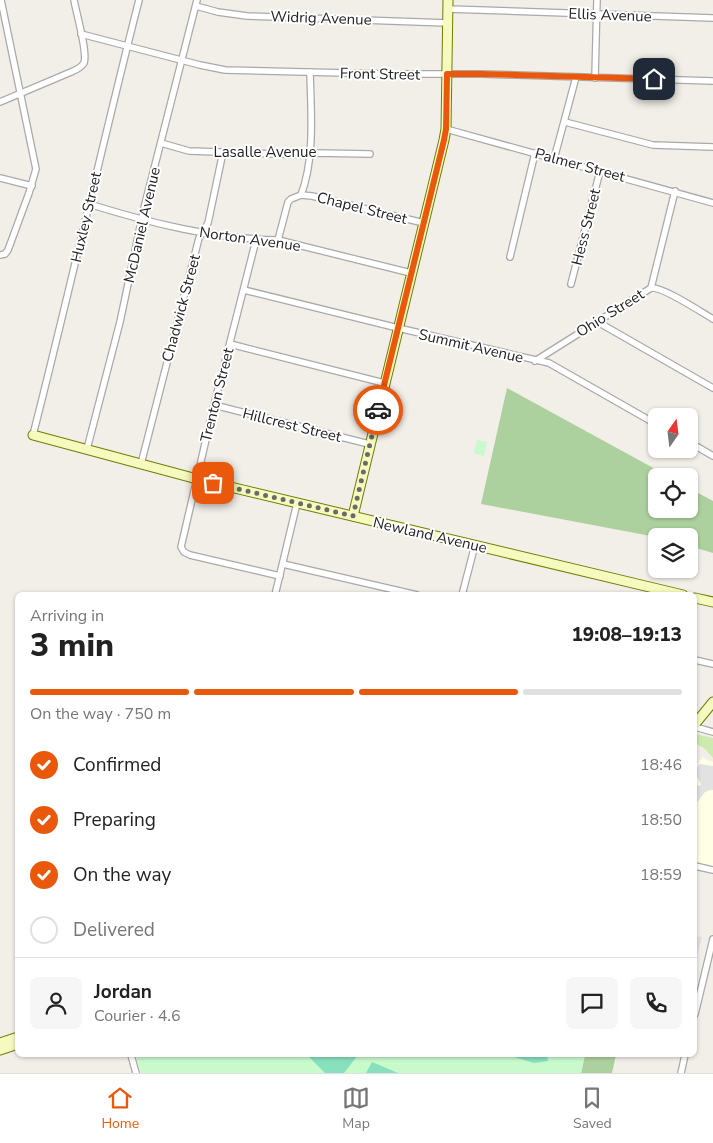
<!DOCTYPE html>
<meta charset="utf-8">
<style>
body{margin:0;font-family:"Nunito Sans",sans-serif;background:#f6f6f6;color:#222;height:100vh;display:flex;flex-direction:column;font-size:19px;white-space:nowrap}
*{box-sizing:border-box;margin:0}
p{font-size:16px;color:#767676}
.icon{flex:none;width:28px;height:28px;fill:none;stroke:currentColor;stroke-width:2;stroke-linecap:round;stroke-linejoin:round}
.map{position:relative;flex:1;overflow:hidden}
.sheet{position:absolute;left:15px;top:592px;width:682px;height:465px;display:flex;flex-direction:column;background:#fff;border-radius:8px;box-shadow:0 1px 4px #0004}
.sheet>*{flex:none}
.needle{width:32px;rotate:14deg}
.fabs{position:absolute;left:648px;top:408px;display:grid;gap:10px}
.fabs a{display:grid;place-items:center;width:50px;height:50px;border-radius:8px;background:#fff;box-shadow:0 1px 4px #0004;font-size:25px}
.pin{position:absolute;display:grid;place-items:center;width:42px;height:42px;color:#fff;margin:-21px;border-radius:10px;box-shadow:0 2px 8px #0006}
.courier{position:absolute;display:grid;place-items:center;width:50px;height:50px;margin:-25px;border:4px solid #ea580c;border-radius:50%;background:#fff;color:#222;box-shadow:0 1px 6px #0007}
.overview em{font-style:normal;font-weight:800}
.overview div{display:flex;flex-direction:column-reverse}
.overview{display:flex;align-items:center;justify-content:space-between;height:85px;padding:0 15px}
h1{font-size:32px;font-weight:800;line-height:38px}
.bar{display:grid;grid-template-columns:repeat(4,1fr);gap:8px 5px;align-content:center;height:60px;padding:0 15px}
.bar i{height:6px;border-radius:4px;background:#e0e0e0}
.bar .on{background:#ea580c}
.bar p{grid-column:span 4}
.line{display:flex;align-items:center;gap:12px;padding:0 15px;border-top:1px solid #e0e0e0}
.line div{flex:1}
.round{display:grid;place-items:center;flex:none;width:52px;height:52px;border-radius:8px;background:#f6f6f6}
ol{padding:0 15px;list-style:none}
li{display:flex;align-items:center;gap:15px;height:55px}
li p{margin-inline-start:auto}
li .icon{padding:5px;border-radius:50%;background:#ea580c;color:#fff;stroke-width:4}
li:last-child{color:#767676}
li i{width:28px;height:28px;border:2px solid #e0e0e0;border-radius:50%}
.tabs{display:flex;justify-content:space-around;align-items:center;height:70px;border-top:1px solid #e0e0e0;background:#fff;font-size:14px;color:#767676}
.tabs a{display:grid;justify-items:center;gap:2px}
.tabs .on{color:#ea580c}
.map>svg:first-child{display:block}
.education{fill:#ffffe5}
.grass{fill:#cdebb0}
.forest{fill:#add19e}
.park{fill:#c8facc}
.pitch{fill:#88e0be}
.parking{fill:#e2e2e2}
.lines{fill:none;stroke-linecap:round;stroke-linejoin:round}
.street-casing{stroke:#a9a9a9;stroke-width:8}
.secondary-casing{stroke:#707d05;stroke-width:11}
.street{stroke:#fff;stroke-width:5.5}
.secondary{stroke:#f7fabf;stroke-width:9}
.done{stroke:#6b6a68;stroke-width:5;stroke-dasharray:0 9}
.route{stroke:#ea580c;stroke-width:6}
.labels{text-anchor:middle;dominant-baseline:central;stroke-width:4;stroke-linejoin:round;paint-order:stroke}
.street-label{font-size:15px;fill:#222;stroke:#fff}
</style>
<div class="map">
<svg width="713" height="1073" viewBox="0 0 713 1073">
<rect width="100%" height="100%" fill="#f2efe9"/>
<path class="education" d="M703,757l4,3 6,2v105l-18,-4v-101l2,2z"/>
<path class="grass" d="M695,734l18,4v20l-8,-9 -10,-6z"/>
<g class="forest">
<path d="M507,388l161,88h-12v33h33v-21l24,13v52l-24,-7v-10l-33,1 -175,-33z"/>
<path d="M585,1055h31l-4,18h-31z"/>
</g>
<g class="park">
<path d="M477,440l10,2 -3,14 -10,-3z"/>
<path d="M136,1055h449l-4,18h-440z"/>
</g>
<g class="pitch">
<path d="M307,1055h51l-14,18h-19z"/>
<path d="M507,1055h40l1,6 -14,2z"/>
<path d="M372,1062l26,11h-32z"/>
</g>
<g class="parking">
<path d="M699,764l14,2v24h-3l-5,2 -10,13v-18l2,-2 3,1 1,-2 -6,-10v-3z"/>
<path d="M695,936l7,1 -7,28z"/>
</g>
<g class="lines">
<defs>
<g id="street">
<path d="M196,6l22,6 29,4 201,7"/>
<path d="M448,9l265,9"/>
<path d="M81,34l119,31 25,5 162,4h94l232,7"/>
<path d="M595,78l2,-78"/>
<path d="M0,102l71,-30c5,-2 10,-4 13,-9 4,-10 -8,-51 -10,-63"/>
<path d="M565,122l88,23 60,2"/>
<path d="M446,129l267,74"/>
<path d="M161,143l28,8 120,4 6,-2 55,1"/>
<path d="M554,159l22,-82"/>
<path d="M0,178l32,8"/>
<path d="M301,195l11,1 112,27"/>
<path d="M89,204c61,19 125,35 189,36l133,33"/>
<path d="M256,240l-42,165 -33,142 3,5 6,3 90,21"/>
<path d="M278,240l10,-38 3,-3 10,-4c14,-36 10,-84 9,-123"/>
<path d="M0,255l5,-1 3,-4 21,-57 7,-24 -35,-169"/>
<path d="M510,257l25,-104"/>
<path d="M571,284l29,-113"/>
<path d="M651,288c11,-2 50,24 62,31"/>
<path d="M244,290l154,38 151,35 107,61"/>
<path d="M596,321l117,67"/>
<path d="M230,344l154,39"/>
<path d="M535,361l116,-73 24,-97"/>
<path d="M214,405l155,39"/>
<path d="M33,435c37,-145 69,-290 106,-435"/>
<path d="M689,442l24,14"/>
<path d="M87,449l33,-127 24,-114 53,-208"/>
<path d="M141,464l58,-226 9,-15 15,-71"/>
<path d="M283,564l134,31"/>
<path d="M275,595l22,-92"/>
<path d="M462,595l13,-50"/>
<path d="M695,660l18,4"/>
<path d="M695,727l18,5"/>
<path d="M695,866l18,4"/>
<path d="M695,1014l18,-75"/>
<path d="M131,1055l5,18"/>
<path d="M681,1073l4,-18"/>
</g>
<g id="secondary">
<path d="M33,435l164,44 486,116"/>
<path d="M353,516l91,-376 2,-11 2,-129"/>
<path d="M695,598l18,4"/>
<path d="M695,724l18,-22"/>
<path d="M0,1043l18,-6"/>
<path d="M0,1050l18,-6"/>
</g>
</defs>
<use href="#street" class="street-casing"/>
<use href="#secondary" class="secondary-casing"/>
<use href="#street" class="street"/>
<use href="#secondary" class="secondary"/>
</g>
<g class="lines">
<path class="done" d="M213,483l140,33 25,-106"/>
<path class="route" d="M378,410l66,-270 2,-11 1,-55h34l173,5"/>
</g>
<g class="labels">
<g class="street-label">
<text transform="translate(610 15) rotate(2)">Ellis Avenue</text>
<text transform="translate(321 18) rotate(2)">Widrig Avenue</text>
<text transform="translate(380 74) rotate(1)">Front Street</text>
<text x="265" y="152">Lasalle Avenue</text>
<text transform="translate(580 165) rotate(15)">Palmer Street</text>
<text transform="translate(362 208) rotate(14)">Chapel Street</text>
<text transform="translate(86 217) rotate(-77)">Huxley Street</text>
<text transform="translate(142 225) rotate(-77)">McDaniel Avenue</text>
<text transform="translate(586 227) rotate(-76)">Hess Street</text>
<text transform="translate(250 239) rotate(8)">Norton Avenue</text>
<text transform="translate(181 308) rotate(-75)">Chadwick Street</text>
<text transform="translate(610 313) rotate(-32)">Ohio Street</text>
<text transform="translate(471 346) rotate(13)">Summit Avenue</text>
<text transform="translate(217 395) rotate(-76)">Trenton Street</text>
<text transform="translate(292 425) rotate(14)">Hillcrest Street</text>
<text transform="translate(430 535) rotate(13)">Newland Avenue</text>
</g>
</g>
</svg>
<div class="fabs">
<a><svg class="needle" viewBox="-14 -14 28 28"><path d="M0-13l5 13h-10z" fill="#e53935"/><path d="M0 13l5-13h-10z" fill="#767676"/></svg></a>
<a><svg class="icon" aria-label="locate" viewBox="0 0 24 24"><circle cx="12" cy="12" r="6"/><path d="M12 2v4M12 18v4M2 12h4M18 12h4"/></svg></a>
<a><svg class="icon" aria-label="layers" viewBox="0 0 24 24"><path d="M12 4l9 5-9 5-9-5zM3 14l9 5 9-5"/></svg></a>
</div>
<div class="pin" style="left:213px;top:483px;background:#ea580c"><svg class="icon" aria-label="bag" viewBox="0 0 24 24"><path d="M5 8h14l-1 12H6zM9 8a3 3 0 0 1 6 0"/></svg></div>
<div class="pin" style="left:654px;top:79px;background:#1f2937"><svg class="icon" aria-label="home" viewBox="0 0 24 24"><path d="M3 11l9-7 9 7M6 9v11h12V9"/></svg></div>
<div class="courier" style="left:378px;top:410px"><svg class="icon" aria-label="car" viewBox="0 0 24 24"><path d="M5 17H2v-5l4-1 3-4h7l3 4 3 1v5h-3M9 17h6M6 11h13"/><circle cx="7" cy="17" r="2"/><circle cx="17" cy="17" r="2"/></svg></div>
<section class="sheet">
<div class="overview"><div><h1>3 min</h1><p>Arriving in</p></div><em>19:08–19:13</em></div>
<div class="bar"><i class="on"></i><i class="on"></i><i class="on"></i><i></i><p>On the way · 750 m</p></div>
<ol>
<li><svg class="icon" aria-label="check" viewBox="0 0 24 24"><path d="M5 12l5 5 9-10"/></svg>Confirmed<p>18:46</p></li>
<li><svg class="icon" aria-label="check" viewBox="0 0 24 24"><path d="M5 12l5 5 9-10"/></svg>Preparing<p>18:50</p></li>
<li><svg class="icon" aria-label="check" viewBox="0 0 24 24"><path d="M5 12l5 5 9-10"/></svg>On the way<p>18:59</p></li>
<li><i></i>Delivered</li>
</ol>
<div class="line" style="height:90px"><a class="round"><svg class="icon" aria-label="person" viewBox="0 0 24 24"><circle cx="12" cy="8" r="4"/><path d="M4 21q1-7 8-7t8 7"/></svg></a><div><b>Jordan</b><p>Courier · 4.6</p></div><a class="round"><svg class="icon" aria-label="chat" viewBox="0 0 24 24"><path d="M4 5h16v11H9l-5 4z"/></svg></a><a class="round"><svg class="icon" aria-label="phone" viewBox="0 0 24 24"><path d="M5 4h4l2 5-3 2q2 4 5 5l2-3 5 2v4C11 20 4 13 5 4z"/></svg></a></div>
</section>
</div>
<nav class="tabs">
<a class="on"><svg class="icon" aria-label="home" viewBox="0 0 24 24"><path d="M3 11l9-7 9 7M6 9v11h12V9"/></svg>Home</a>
<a><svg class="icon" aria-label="map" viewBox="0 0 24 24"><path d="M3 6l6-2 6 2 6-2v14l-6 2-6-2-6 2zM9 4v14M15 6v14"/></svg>Map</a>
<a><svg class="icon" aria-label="saved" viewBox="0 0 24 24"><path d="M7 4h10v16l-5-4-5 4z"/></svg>Saved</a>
</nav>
